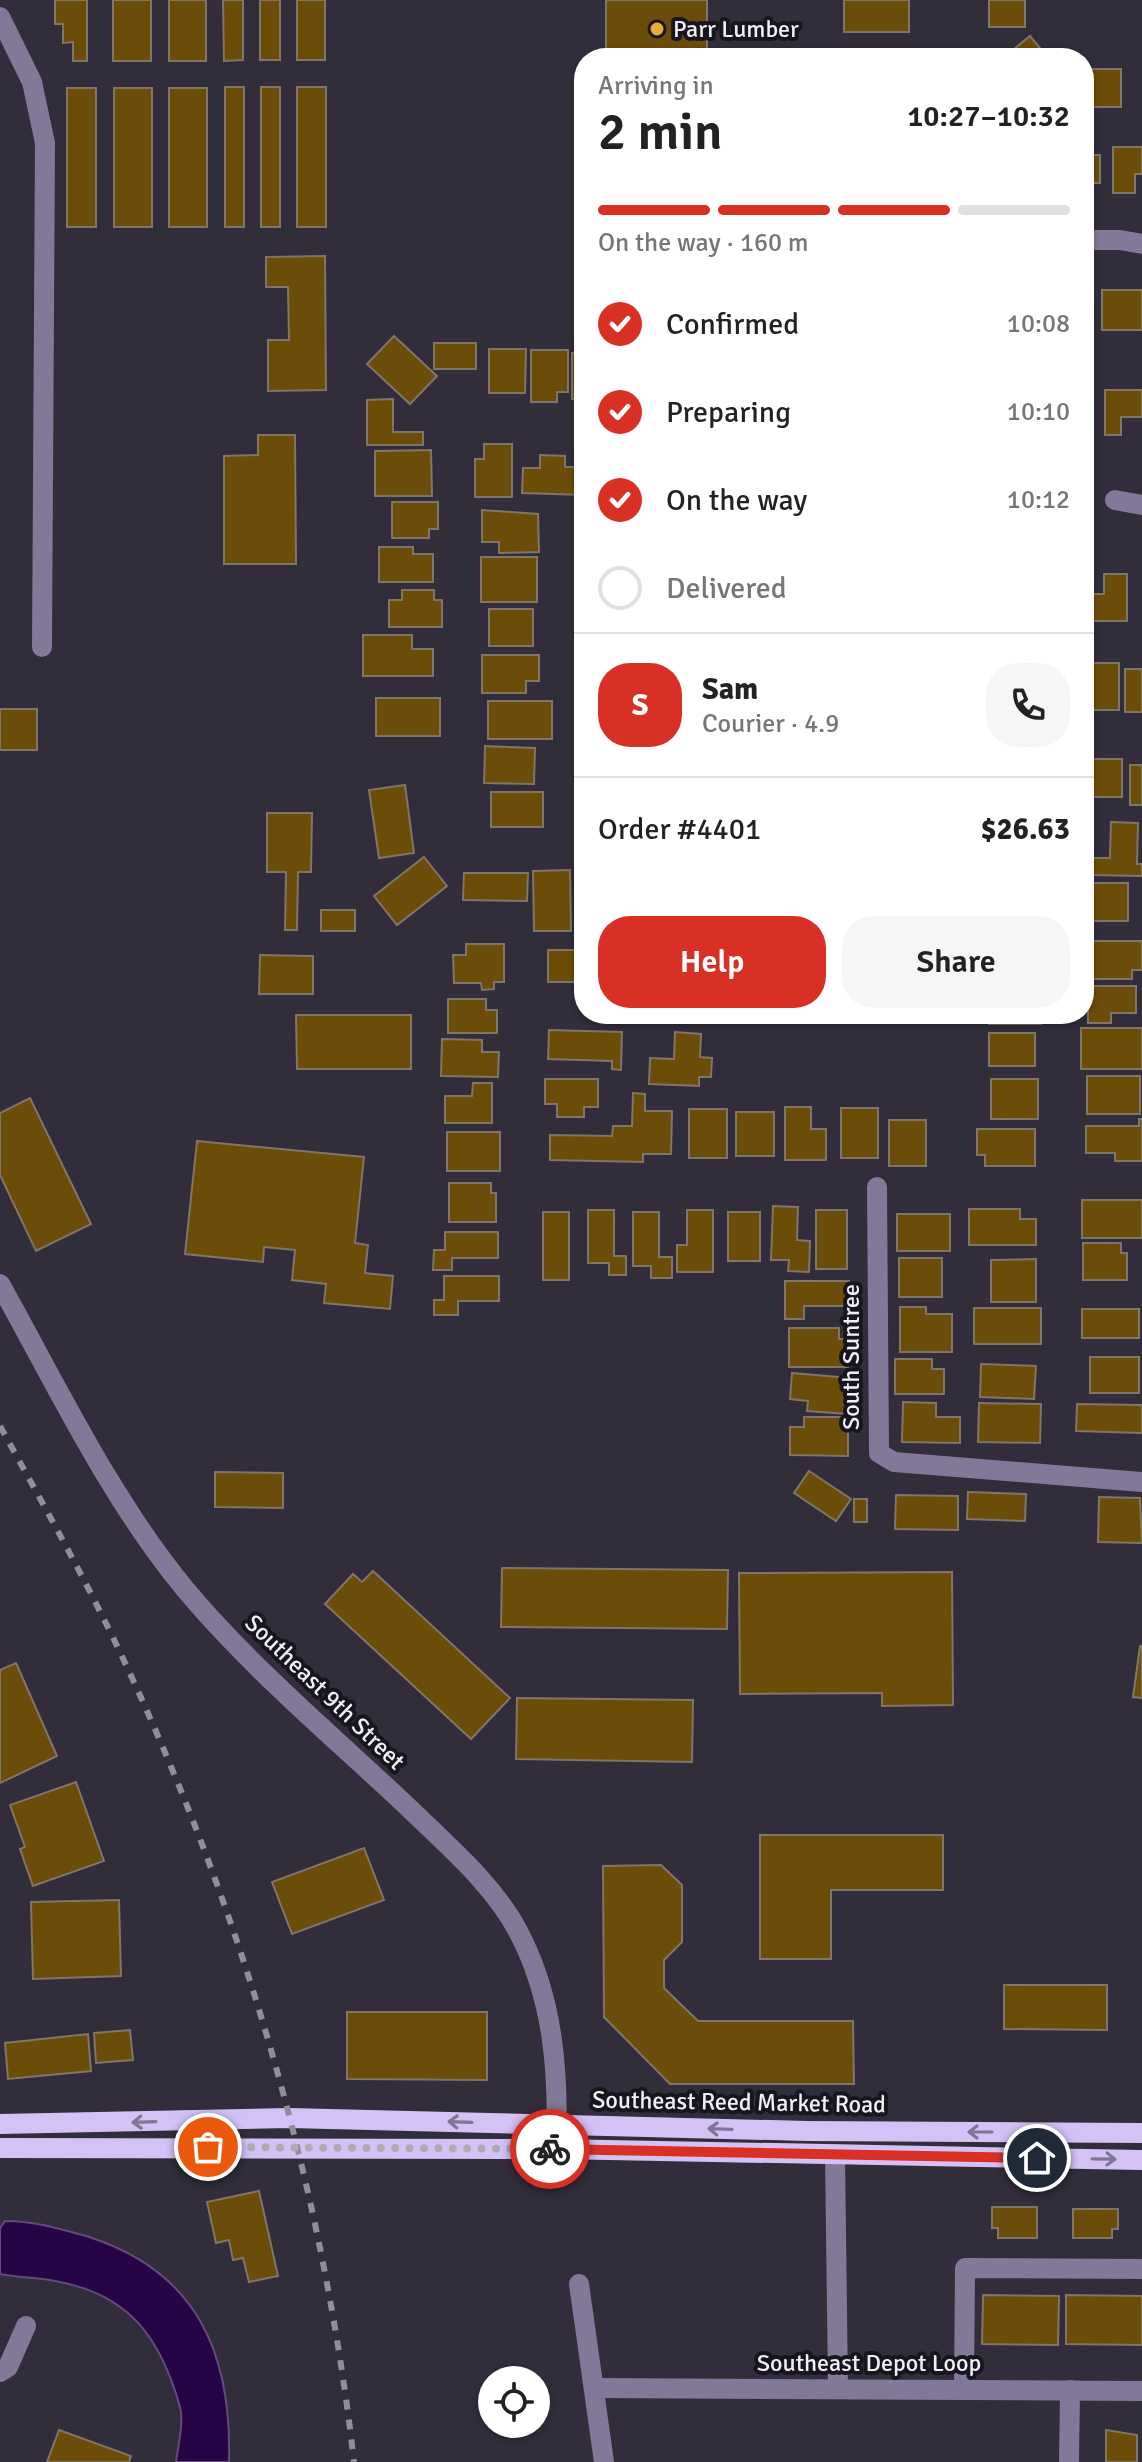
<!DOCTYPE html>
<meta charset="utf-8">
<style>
body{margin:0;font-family:Signika,sans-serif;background:#f6f6f6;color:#222;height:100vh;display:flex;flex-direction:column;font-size:30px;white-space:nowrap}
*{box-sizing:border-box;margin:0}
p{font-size:26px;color:#767676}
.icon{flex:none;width:44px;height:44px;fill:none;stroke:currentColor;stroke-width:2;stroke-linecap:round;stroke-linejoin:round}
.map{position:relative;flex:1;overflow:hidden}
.details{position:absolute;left:574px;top:48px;width:520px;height:976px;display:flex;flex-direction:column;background:#fff;border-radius:32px;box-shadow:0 2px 6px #0004}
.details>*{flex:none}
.controls{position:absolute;left:478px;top:2366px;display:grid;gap:16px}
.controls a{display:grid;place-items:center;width:72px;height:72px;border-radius:50%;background:#fff;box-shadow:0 2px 6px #0004;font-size:40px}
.pin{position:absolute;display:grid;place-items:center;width:68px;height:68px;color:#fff;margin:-34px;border:4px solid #fff;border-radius:50%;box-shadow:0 2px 8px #0007}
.courier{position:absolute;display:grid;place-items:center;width:80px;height:80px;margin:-40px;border:6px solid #d93025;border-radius:50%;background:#fff;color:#222;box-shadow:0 2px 10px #0007}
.headline em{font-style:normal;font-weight:600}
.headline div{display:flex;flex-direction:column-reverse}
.headline{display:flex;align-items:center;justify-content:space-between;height:136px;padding:0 24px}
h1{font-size:52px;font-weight:600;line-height:60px}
.bar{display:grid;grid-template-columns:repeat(4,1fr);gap:12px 8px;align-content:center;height:96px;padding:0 24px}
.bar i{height:10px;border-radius:6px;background:#e0e0e0}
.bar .on{background:#d93025}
.bar p{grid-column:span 4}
.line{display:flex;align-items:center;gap:20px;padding:0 24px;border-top:2px solid #e0e0e0}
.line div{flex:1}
.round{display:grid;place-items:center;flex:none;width:84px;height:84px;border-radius:32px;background:#f6f6f6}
ol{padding:0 24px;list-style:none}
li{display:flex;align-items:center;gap:24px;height:88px}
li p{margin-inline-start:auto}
li .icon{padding:8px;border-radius:50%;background:#d93025;color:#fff;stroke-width:4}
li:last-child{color:#767676}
li i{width:44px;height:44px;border:4px solid #e0e0e0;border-radius:50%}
.button{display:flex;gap:16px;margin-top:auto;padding:16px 24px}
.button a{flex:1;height:92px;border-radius:32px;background:#d93025;color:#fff;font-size:32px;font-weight:600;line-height:92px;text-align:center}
.button a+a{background:#f6f6f6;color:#222}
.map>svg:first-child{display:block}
.water{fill:#260546;stroke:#634b7b;stroke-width:2}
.building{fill:#6c4c09;stroke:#7f7667;stroke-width:2}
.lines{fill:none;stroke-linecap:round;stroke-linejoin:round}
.minor{stroke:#827897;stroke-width:20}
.major{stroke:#d4c2f6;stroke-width:20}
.rail{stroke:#918e99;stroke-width:6;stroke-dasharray:10 10;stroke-linecap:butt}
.oneway{stroke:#7f7594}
.done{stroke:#aeaab6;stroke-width:8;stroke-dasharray:0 14.4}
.route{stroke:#d93025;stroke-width:10}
.poi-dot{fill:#e8ab37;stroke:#18161d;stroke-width:3}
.labels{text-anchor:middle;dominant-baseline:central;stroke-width:8;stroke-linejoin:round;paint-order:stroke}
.poi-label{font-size:24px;fill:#f1eef8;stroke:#18161d;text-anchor:start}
.street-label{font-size:24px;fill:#f1eef8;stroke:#18161d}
</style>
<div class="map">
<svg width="1142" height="2462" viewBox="0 0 1142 2462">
<rect width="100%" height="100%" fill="#312d3a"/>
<path class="water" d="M5,2221c30,0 56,8 84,16 109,35 143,118 140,225h-53c2,-15 8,-41 4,-55 -19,-68 -50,-113 -125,-126 -18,-4 -37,-3 -55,-7v-46z"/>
<g class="building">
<path d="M55,0h32v61h-14v-19l-10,1v-19h-8z"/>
<rect x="113" y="0" width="38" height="61"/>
<rect x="169" y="0" width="37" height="61"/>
<path d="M223,0h20v60l-19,1z"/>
<rect x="260" y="0" width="20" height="60"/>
<rect x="297" y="0" width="28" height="60"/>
<rect x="606" y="0" width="101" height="58"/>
<rect x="844" y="0" width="65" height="32"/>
<rect x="989" y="0" width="36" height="27"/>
<path d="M1030,36l14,17 -7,5h-34z"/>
<rect x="1084" y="69" width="37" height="38"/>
<rect x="225" y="87" width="19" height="140"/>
<rect x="261" y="87" width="19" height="140"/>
<rect x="297" y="87" width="29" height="140"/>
<rect x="67" y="88" width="29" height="139"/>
<rect x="114" y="88" width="38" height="139"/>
<rect x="169" y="88" width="38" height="139"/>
<path d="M1113,147h29v27h-7v19h-22z"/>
<rect x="1084" y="155" width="16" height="28"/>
<path d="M325,256l1,134 -58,1v-51h21l-1,-53h-22v-30z"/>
<rect x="1102" y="290" width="40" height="40"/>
<rect x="1084" y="291" width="5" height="38"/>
<path d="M394,336l43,40 -27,28 -43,-40z"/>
<rect x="434" y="343" width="42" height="26"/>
<path d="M489,349h37l-1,44h-36z"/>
<path d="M531,350h37v42h-11v10h-26z"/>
<rect x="572" y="353" width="12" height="46"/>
<path d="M1105,390h37v27h-21v18h-16z"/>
<path d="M393,399v33h30v13h-56v-45z"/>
<path d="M258,435h37l1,129h-72v-108l34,-1z"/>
<path d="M484,444h28v53h-37v-38h9z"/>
<path d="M431,450l1,46h-57v-45z"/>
<path d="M540,455l25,1v11h19v28l-62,-2 1,-25h17z"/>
<path d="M392,502h46v27h-9v9h-37z"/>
<path d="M482,510l56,4 1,38 -40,1v-11h-17z"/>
<rect x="580" y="523" width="4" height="28"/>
<path d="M379,547h34v7h20v28h-54z"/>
<rect x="481" y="557" width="56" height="45"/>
<path d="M1104,574h23v47h-43v-27h20z"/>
<path d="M402,590h32v10h8v27h-53v-27h13z"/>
<rect x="577" y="605" width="7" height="36"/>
<rect x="489" y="609" width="44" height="37"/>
<path d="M363,635h49v14h21v27h-70z"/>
<path d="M482,655h57v26h-13v12h-44z"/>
<rect x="1084" y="663" width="35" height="47"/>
<rect x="1125" y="669" width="17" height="43"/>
<rect x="376" y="698" width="64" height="38"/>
<rect x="488" y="701" width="64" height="38"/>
<rect x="0" y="709" width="37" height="41"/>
<path d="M485,746l50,2 -1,36 -50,-1z"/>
<rect x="1084" y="759" width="38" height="38"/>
<rect x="1130" y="765" width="12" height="40"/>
<path d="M405,785l9,68 -35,5 -10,-68z"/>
<rect x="578" y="787" width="6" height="36"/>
<rect x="491" y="792" width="52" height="35"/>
<path d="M267,813h45l-1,59h-13l-1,58h-12l1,-58h-19z"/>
<path d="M1111,822l27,1 -1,41h5v12l-50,-1v-17h18z"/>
<path d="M424,857l23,29 -50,39 -23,-29z"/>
<path d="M570,870l1,61h-37l-1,-60z"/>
<path d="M464,873h64l-1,28 -64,-1z"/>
<rect x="1086" y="883" width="42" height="38"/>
<rect x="321" y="910" width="34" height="21"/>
<path d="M1084,941h58v29h-10v9h-48z"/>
<path d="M466,944h38v38h-10v7l-12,1 -1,-7h-27l-1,-28h13z"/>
<rect x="548" y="950" width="36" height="32"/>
<path d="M260,955l53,1v38h-54z"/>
<path d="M1088,986h48v27h-25v10h-23z"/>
<path d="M448,999h38v11h11v23h-49z"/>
<rect x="989" y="1014" width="52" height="10"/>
<path d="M296,1015h115v54h-114z"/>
<rect x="1081" y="1028" width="61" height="41"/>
<path d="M549,1030l73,2 -1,38 -9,-1v-8l-64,-2z"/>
<path d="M675,1032l26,2 -1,23 12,1 -1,19h-12v9l-50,-2 1,-26 24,1z"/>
<rect x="989" y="1033" width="46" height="33"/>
<path d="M442,1039l40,1v12h17l-1,25 -57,-1z"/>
<rect x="1087" y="1076" width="53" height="38"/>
<path d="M545,1079h53v28h-14v10h-27v-13h-12z"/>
<rect x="991" y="1079" width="47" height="40"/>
<path d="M473,1083h19v40h-47v-27h27z"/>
<path d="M633,1093l12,1v17h27l-1,43h-28v8l-93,-2v-25l62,1 1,-10h19z"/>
<path d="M30,1098l61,126 -55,27 -36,-76v-62z"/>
<path d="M785,1107h26v22h15v31h-41z"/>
<rect x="841" y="1108" width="37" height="50"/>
<rect x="689" y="1109" width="38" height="49"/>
<rect x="736" y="1112" width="38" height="44"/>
<path d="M1139,1119h3v42h-27v-8h-29v-27h53z"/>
<rect x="889" y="1120" width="37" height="46"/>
<path d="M977,1129h58v37h-50v-11h-8z"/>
<rect x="447" y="1132" width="53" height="39"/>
<path d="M197,1141l167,16 -9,86 13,2 -3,28 28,3 -3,33 -66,-6 2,-19 -34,-4 3,-30 -31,-3 -1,15 -78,-8z"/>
<path d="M449,1183h42v10h5v29h-47z"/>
<rect x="1082" y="1200" width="60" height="38"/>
<path d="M773,1206l25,1 -1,33 13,1 -1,31 -21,-1 1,-11h-18z"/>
<path d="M969,1209h51v10h16v26h-67z"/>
<path d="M588,1210h26v46h12v19h-17v-12h-21z"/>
<path d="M687,1210h26v62h-36v-27h10z"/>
<rect x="816" y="1210" width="31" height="59"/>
<rect x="543" y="1212" width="26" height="68"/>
<path d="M633,1212h26v45h13v21h-21v-12h-18z"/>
<rect x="728" y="1212" width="32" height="49"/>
<rect x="897" y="1214" width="53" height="37"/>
<path d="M445,1232h53v26h-46v12h-19l1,-20h11z"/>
<path d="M1083,1243h38v10h6v27h-44z"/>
<rect x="899" y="1258" width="43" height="39"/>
<path d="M1036,1259v43h-45v-42z"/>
<path d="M444,1276h55v25h-41v14h-24v-15h10z"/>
<path d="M785,1281h64v25h-45v13h-19z"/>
<path d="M900,1307h26v7h26v38h-52z"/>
<rect x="974" y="1308" width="67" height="36"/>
<rect x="1082" y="1309" width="57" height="29"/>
<path d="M789,1328h50v11h9v28h-59z"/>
<rect x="1090" y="1357" width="49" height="36"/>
<path d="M895,1359h37v10h12v25h-49z"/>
<path d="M981,1364l55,2 -2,33 -54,-2z"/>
<path d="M792,1373l58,5 -3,36 -40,-3 1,-10 -18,-2z"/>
<path d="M903,1402l33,1v14h24v26l-58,-1z"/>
<path d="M979,1403l62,1 -1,39 -62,-1z"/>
<path d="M1077,1404l65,1v28l-66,-2z"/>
<path d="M804,1417h38v12h6v27l-58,-1v-28h14z"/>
<path d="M809,1471l42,28 -15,22 -42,-28z"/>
<path d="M215,1472l68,1v35l-68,-1z"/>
<path d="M968,1492l58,2 -1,27 -58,-2z"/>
<path d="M896,1495l62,1v34l-63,-1z"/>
<path d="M1099,1497l41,1 2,45 -44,-1z"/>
<rect x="854" y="1499" width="13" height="23"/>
<path d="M502,1568l226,2 -1,59 -226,-2z"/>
<path d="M373,1571l137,127 -39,41 -146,-135 28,-30 9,8z"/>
<path d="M952,1572l1,133 -71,1v-13l-142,1 -1,-121z"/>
<path d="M1140,1646h2v52l-9,-1z"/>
<path d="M16,1663l41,93 -57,27v-113z"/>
<path d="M517,1698l176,2 -1,62 -176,-3z"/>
<path d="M76,1782l28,79 -71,25 -13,-37 5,-2 -15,-42z"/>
<path d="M760,1835h183v55h-112v69h-71z"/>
<path d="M364,1848l20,52 -92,34 -20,-52z"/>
<path d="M661,1865l21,20v57l-18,18v28l34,33h155l1,63h-184l-66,-67 -1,-151z"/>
<path d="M119,1900l2,76 -88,3 -2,-77z"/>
<path d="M1004,1985h103v45l-103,-1z"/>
<path d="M347,2012h140v68l-140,-1z"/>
<path d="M130,2030l3,30 -37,3 -2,-30z"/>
<path d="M88,2034l3,37 -83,8 -3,-36z"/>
<path d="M259,2191l19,85 -29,6 -6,-24 -10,2 -4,-20 -13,3 -9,-41z"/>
<path d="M992,2207h45v31h-39v-10h-6z"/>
<path d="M1073,2209h45v20h-6v9h-39z"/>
<path d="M983,2295l76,1 -1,49 -76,-1z"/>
<path d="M1066,2295l76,1v49l-76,-1z"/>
<path d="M59,2430l72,26 -2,6h-82z"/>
<path d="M1106,2430l31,5v27h-31z"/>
</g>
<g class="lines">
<g class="minor">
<path d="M0,17l32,65 13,61 -3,504"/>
<path d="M1084,240h36l22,4"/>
<path d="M1115,500l27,5"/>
<path d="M877,1187l2,266 15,9 248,20"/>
<path d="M0,1284c57,102 110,214 185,305 67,80 150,149 225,220 38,37 83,75 108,122 36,68 41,143 38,218"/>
<path d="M835,2154l3,234"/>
<path d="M579,2284l25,178"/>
<path d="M0,2372l8,-5 18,-41"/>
<path d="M596,2388l546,3"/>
<path d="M964,2390l1,-122 177,1"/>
<path d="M1069,2462l1,-72"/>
</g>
<g class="major">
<path d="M0,2124l289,-6 518,13 335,2"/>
<path d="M0,2148l556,1 586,11"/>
</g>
<path class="rail" d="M0,1426c44,80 89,159 127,241 117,251 196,521 227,795"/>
</g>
<defs><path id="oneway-shaft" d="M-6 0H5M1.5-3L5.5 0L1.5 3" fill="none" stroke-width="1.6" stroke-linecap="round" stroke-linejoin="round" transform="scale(2)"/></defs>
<g class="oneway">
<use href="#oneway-shaft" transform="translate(144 2122) rotate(178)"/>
<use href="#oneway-shaft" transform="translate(460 2122) rotate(-178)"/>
<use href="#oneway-shaft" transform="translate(720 2129) rotate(-178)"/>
<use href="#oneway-shaft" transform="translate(980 2132) rotate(-180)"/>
<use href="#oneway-shaft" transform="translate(1104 2159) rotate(1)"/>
</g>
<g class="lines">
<path class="done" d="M208,2147l342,2"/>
<path class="route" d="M550,2149l487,9"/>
</g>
<circle class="poi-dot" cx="657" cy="29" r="8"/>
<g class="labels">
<g class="poi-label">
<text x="673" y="29">Parr Lumber</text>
</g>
<g class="street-label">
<text transform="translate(851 1357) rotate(-90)">South Suntree</text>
<text transform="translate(325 1692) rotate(44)">Southeast 9th Street</text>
<text transform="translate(739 2102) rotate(1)">Southeast Reed Market Road</text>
<text x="869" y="2363">Southeast Depot Loop</text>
</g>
</g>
</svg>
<div class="controls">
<a><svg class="icon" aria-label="locate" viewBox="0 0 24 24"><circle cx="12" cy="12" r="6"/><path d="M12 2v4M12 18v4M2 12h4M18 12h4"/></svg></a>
</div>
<div class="pin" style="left:208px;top:2147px;background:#ea580c"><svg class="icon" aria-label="bag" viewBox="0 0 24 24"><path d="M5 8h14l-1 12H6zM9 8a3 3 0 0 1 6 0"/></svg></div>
<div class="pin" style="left:1037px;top:2158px;background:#1f2937"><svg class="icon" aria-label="home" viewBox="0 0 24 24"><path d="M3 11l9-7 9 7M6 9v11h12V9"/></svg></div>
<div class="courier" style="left:550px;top:2149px"><svg class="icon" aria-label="bike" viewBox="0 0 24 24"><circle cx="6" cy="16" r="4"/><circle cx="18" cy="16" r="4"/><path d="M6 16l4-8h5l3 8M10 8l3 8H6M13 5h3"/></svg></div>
<section class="details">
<div class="headline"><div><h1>2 min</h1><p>Arriving in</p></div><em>10:27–10:32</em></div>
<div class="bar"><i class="on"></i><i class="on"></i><i class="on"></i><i></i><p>On the way · 160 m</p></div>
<ol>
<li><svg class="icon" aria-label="check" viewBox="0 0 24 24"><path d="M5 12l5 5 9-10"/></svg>Confirmed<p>10:08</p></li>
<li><svg class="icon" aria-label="check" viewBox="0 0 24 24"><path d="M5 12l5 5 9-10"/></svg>Preparing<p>10:10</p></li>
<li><svg class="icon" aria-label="check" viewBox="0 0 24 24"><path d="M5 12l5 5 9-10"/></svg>On the way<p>10:12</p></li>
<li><i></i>Delivered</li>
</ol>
<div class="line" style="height:144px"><b class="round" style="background:#d93025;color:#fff">S</b><div><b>Sam</b><p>Courier · 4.9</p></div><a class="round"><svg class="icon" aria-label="phone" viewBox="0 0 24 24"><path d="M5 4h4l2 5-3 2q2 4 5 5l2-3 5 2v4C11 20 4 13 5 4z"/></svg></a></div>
<div class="line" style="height:104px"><div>Order #4401</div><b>$26.63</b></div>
<div class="button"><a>Help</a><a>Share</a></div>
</section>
</div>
